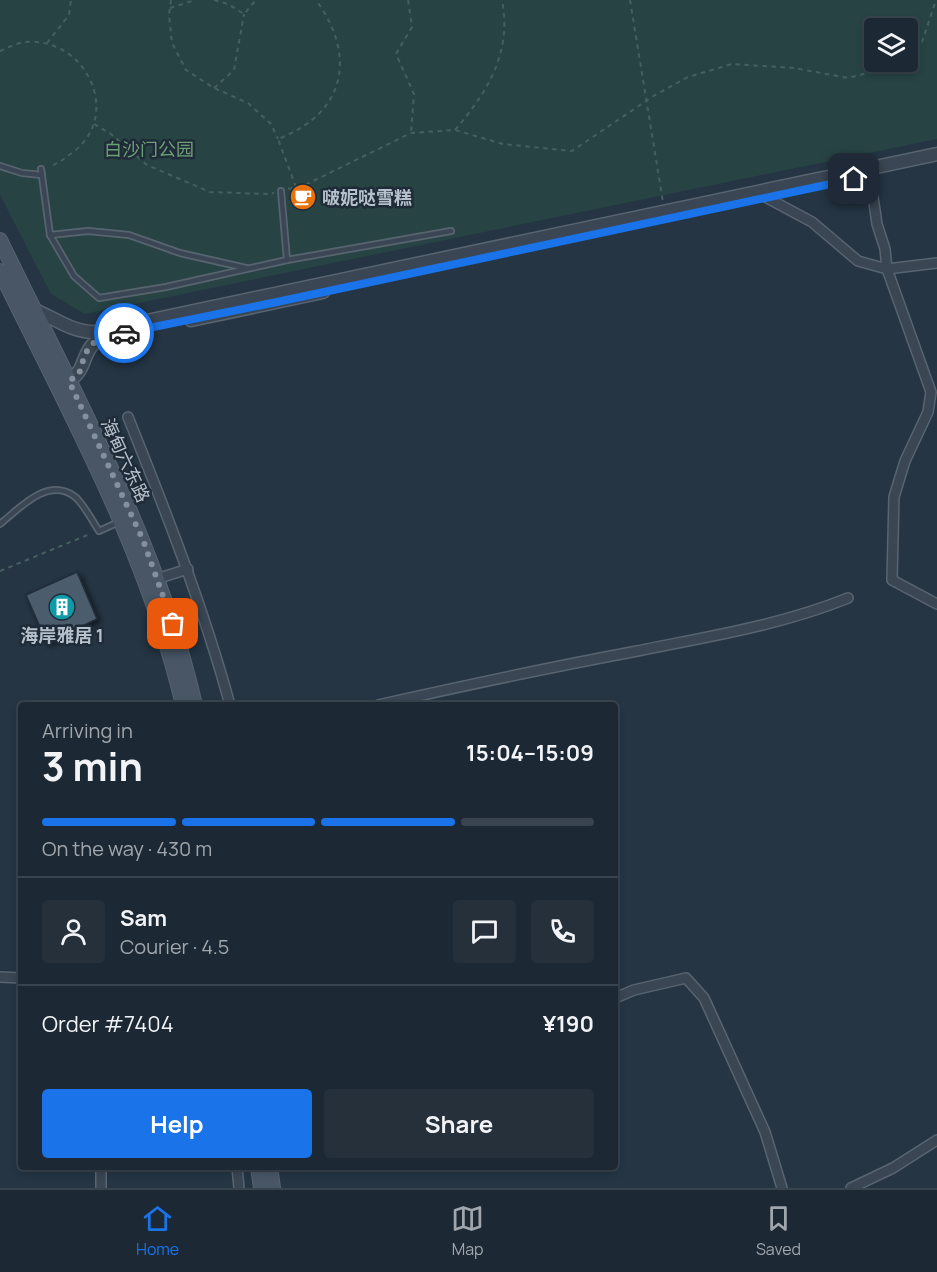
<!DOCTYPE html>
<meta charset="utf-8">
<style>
body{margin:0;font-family:Manrope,"Noto Sans SC",sans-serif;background:#25303b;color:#f1f3f6;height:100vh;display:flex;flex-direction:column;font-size:22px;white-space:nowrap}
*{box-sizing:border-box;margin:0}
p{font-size:20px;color:#a0a6ac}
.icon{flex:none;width:33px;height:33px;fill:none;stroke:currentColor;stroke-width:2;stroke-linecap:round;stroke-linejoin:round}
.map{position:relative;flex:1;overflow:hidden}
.sheet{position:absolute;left:18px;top:702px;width:600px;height:468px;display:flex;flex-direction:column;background:#1c2833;border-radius:6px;box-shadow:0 3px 9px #0003,0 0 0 2px #3a444e}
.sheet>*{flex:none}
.buttons{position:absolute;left:864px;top:18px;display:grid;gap:12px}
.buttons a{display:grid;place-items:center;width:54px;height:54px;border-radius:6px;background:#1c2833;box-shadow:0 3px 9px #0003,0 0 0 2px #3a444e;font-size:30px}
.pin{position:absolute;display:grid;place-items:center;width:51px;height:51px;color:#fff;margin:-26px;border-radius:12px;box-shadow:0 3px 9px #0006}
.courier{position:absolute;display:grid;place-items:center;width:60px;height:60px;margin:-30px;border:4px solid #1a73e8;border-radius:50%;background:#fff;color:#222;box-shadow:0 2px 8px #0007}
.headline em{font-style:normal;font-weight:700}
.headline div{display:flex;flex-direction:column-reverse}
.headline{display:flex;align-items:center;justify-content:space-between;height:102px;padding:0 24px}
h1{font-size:39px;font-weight:700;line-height:45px}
.bar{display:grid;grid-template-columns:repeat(4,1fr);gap:9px 6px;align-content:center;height:72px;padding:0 24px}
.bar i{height:8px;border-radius:4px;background:#3a444e}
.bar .active{background:#1a73e8}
.bar p{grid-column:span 4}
.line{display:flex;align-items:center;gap:15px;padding:0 24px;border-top:2px solid #3a444e}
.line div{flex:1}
.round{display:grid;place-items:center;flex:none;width:63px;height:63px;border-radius:6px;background:#25303b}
.button{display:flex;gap:12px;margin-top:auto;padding:12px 24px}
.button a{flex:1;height:69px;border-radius:6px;background:#1a73e8;color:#fff;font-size:24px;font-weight:700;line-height:69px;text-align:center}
.button a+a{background:#25303b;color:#f1f3f6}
.tab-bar{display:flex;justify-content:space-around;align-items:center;height:84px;border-top:2px solid #3a444e;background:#1c2833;font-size:16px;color:#a0a6ac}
.tab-bar a{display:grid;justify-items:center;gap:3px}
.tab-bar .active{color:#1a73e8}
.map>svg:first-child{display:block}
.green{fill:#274344;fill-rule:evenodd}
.building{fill:#4c5c6d;stroke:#212d3a;stroke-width:1.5;filter:url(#shadow)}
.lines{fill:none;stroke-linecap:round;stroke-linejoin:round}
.service-casing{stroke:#586470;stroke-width:8}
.minor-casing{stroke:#586470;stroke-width:12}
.tertiary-casing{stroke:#586470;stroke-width:15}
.secondary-casing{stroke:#586470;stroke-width:16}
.path{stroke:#466061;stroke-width:2;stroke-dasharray:4.5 4.5;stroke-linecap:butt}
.service{stroke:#3a4653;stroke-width:4.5}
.minor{stroke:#3a4653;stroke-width:9}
.tertiary{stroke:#3a4653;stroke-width:12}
.secondary{stroke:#485666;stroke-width:14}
.done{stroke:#84909d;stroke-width:6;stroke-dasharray:0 10.8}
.route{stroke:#1a73e8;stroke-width:8}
.labels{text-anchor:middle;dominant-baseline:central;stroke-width:5;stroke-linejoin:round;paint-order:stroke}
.park-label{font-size:18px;fill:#6d9f75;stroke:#1f2b38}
.poi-label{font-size:18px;font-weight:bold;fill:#b7c1cd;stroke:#1f2b38;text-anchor:start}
.street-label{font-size:18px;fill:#b7c1cd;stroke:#1f2b38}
</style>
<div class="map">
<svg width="937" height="1188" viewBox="0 0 937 1188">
<defs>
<filter id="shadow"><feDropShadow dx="3" dy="3" stdDeviation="3" flood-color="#0009"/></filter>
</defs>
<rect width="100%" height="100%" fill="#253544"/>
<path class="green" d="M0,0h937v139l-852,175 -34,-20 -51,-99zM874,28h34v34h-34z"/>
<path class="building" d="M77,572l20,47 -50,24 -21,-48z"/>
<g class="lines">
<defs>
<g id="service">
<path d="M0,166l22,7 20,2"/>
<path d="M41,169l9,66 24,41 25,22 67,-11 121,-27 164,-29"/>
<path d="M281,191l6,69"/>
<path d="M50,235l38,-4 41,4 51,18 66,15"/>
<path d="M0,524c20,-16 47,-47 74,-28 8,5 19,26 25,35l20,-9"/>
</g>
<g id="minor">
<path d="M871,169l-1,7 7,48 8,25 2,20 44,123 -3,20 -23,49 -11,36 -2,83 45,24"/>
<path d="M756,192l56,30 46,39 29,8 50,-6"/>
<path d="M128,417c38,95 75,189 102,288"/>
<path d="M153,580l35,-11"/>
<path d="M378,705c84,-19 169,-37 254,-53 73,-15 147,-26 216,-54"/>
<path d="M0,977l21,1"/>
<path d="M615,998l19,-8 52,-12 18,20 61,134 17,56"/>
<path d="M237,1167l2,21"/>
<path d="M101,1188v-21"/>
<path d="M851,1188l42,-20 44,-28"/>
</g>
<g id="tertiary">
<path d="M34,310c21,8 37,22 61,22l842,-178"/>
<path d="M191,320l132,-28"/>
<path d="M69,381c24,-16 7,-39 46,-46"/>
</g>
<g id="secondary">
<path d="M0,240c73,151 157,300 195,465"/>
<path d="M0,271c69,141 147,280 183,434"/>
<path d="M258,1167l3,21"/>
<path d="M270,1167l3,21"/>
</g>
</defs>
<use href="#service" class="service-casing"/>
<use href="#minor" class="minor-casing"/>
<use href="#tertiary" class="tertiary-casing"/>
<use href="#secondary" class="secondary-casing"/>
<g class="path">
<path d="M171,0l-2,15 3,28 14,27 28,18 34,15 23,21 7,15"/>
<path d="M214,0l14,4 16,10 12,-14"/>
<path d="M408,0l4,27 -16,27 18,40 -3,39"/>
<path d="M630,0l33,202"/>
<path d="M170,8l25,-8"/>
<path d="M47,43l22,-28 2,-15"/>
<path d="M0,51c8,-3 18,-9 26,-9 60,-5 97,73 47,110 -8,6 -14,12 -24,14"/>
<path d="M908,54l14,-12 14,-42"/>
<path d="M214,88l20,-18 10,-56"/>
<path d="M94,124l17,10 36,31 63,27 57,2 7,-1"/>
<path d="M455,130c33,-39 57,-77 47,-130"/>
<path d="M296,187l-18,-48c68,-26 79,-83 38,-139"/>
<path d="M288,189l19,-5 104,-51 44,-3 48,14 69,7 83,-56 33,-18 44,-13 62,4 54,10 46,-12 5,-4"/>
<path d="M0,571l90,-37"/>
</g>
<use href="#service" class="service"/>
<use href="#minor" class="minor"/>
<use href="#tertiary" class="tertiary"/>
<use href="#secondary" class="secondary"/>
</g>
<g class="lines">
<path class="done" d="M124,333l-20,4 -12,7 -7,10 -6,20 -10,7 74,159 30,84"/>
<path class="route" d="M124,333l153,-31 577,-123"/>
</g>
<defs>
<symbol id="cafe-disc" viewBox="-11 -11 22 22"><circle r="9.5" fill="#e8710a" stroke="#1f2b38"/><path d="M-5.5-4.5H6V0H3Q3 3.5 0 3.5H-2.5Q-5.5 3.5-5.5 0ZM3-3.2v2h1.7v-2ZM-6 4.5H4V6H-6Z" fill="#fff"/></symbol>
<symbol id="building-disc" viewBox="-11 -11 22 22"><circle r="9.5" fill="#0f9aa8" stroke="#1f2b38"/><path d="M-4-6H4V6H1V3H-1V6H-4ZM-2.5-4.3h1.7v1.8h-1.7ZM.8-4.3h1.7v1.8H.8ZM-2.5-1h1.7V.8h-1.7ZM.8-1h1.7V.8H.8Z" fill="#fff"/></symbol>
</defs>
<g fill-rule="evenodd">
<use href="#cafe-disc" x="288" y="182" width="30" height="30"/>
<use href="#building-disc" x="47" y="592" width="30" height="30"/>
</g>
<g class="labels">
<g class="park-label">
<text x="149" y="149">白沙门公园</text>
</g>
<g class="poi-label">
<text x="322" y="197">啵妮哒雪糕</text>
<text x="62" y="635" text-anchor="middle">海岸雅居 1</text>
</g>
<g class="street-label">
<text transform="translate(126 460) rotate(65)">海甸六东路</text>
</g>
</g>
</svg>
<div class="buttons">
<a><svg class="icon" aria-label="layers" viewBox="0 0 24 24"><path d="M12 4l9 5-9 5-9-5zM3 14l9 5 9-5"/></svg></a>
</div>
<div class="pin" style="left:173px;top:624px;background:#ea580c"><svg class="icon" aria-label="bag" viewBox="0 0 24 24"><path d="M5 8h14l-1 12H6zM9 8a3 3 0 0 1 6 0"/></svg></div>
<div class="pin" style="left:854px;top:179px;background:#1f2937"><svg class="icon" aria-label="home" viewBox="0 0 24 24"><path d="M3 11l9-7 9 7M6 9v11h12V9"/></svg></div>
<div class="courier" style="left:124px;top:333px"><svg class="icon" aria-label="car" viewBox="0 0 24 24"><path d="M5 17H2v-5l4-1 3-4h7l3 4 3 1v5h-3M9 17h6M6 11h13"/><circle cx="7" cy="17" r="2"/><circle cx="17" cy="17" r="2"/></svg></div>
<section class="sheet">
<div class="headline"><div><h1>3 min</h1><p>Arriving in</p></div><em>15:04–15:09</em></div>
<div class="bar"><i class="active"></i><i class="active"></i><i class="active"></i><i></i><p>On the way · 430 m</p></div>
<div class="line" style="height:108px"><a class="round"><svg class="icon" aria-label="person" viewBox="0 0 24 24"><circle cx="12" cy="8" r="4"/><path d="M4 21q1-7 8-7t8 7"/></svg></a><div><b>Sam</b><p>Courier · 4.5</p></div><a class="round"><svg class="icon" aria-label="chat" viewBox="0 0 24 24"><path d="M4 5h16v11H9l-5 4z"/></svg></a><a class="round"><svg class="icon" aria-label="phone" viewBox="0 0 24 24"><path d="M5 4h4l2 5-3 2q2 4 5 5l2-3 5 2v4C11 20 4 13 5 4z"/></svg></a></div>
<div class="line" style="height:78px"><div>Order #7404</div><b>¥190</b></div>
<div class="button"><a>Help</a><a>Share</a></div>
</section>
</div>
<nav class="tab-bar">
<a class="active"><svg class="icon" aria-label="home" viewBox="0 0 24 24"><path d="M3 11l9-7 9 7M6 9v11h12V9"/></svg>Home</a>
<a><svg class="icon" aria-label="map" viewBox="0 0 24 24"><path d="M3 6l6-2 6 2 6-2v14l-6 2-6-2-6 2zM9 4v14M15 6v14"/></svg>Map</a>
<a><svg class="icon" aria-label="saved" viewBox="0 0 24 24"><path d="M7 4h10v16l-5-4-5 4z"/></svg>Saved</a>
</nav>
